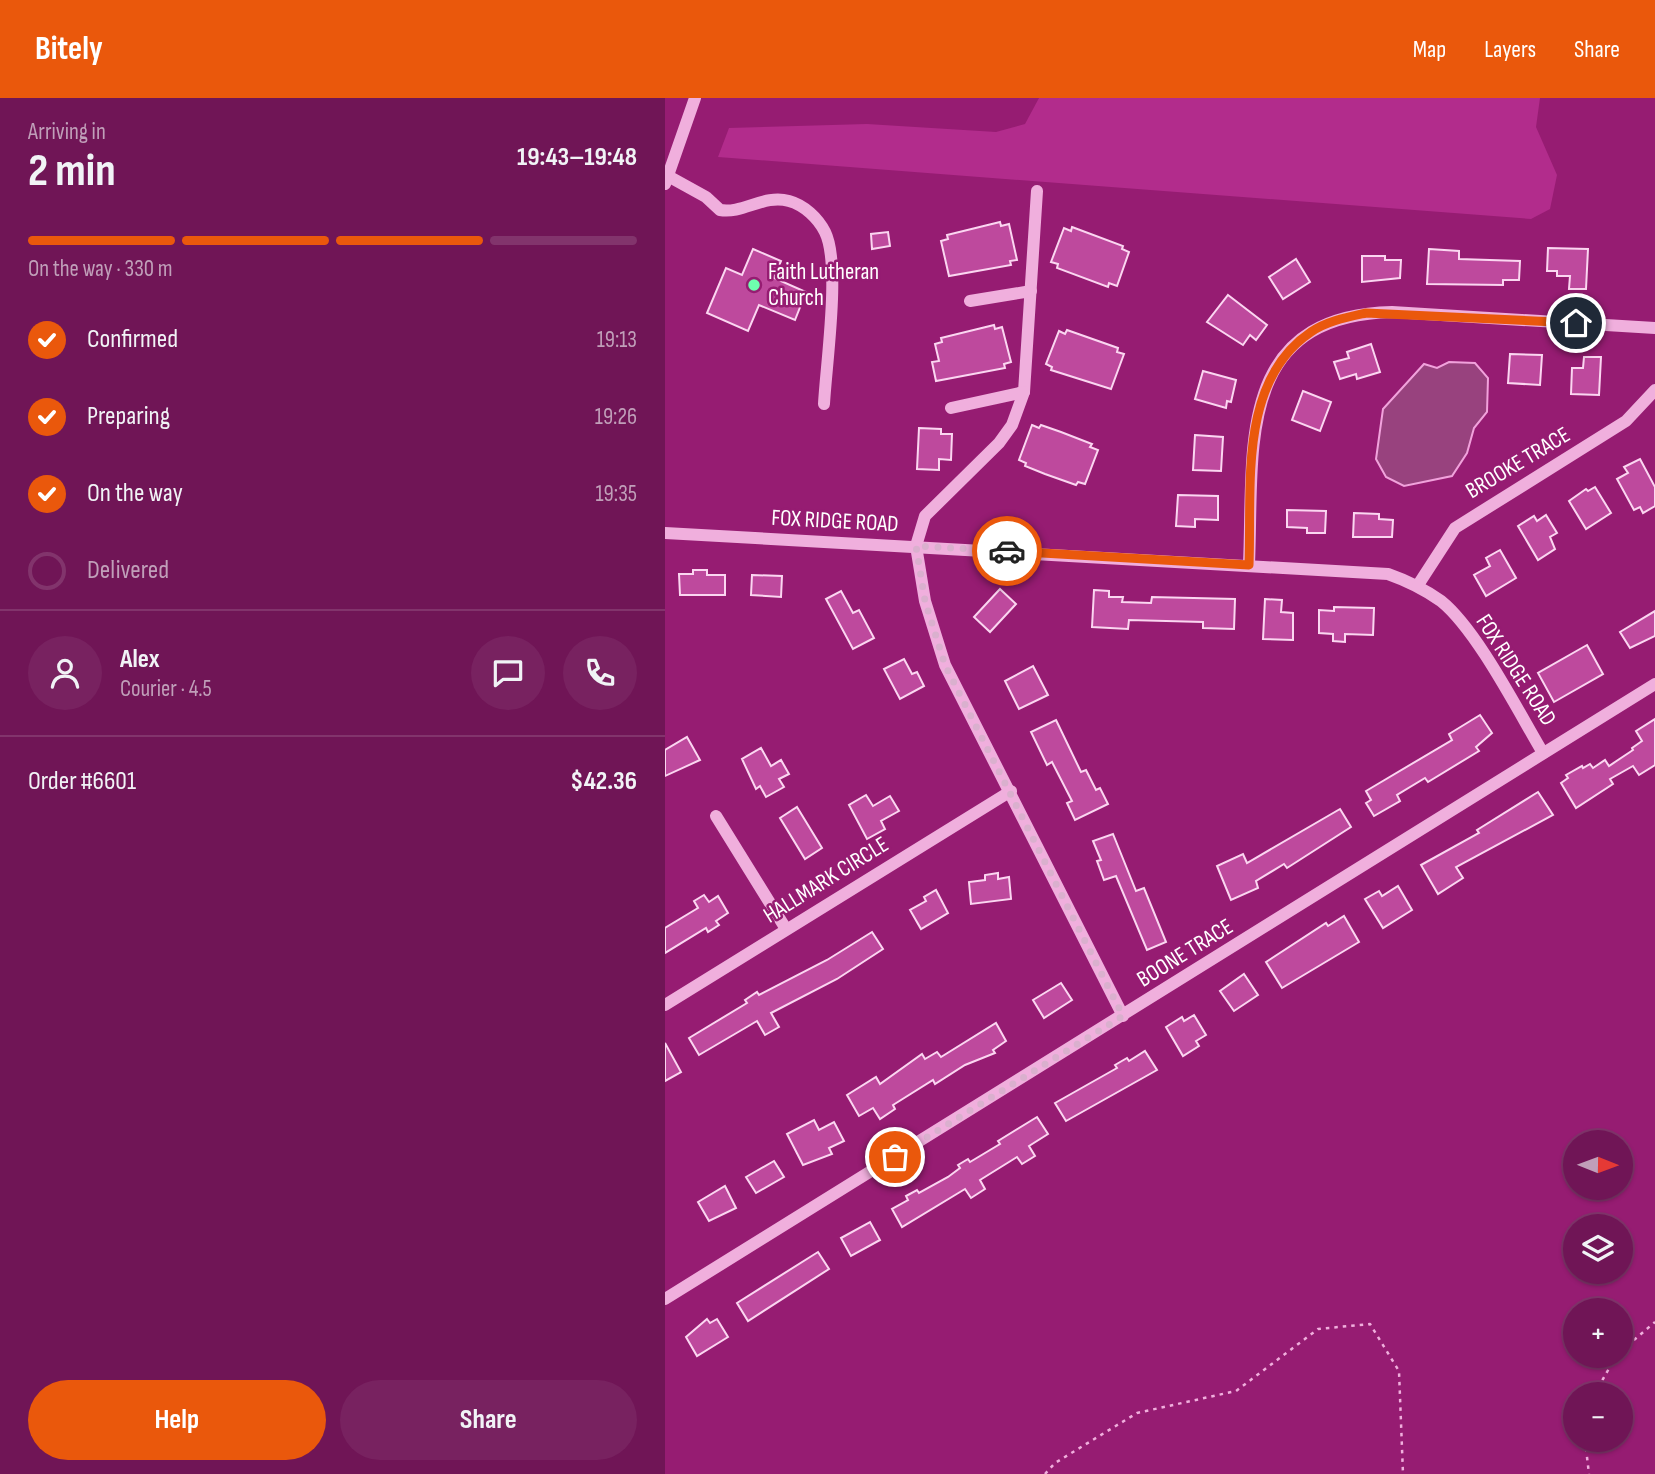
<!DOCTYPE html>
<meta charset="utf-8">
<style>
body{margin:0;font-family:"Sofia Sans Condensed",sans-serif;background:#782260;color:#f1f3f6;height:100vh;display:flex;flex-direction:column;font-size:26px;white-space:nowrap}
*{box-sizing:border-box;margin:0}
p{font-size:23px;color:#c09fb9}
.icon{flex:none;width:38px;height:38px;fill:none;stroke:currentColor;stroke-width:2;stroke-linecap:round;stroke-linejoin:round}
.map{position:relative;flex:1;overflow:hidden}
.drawer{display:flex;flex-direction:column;background:#701556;width:665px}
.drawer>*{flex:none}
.needle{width:46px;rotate:91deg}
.fabs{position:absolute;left:898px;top:1032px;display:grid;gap:14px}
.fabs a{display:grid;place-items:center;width:70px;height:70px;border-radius:50%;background:#701556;box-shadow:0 2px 5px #0004,0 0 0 2px #82346c;font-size:35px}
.pin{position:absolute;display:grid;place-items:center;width:60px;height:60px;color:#fff;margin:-30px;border:4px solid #fff;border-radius:50%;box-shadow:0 2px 7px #0007}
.courier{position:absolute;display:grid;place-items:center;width:70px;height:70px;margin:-35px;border:5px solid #ea580c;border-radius:50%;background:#fff;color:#222;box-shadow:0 2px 9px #0007}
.head em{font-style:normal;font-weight:700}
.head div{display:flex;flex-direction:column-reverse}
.head{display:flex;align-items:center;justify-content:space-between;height:119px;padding:0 28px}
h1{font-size:46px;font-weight:700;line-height:52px}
.bar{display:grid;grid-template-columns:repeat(4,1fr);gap:10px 7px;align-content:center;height:84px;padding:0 28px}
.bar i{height:9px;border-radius:5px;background:#82346c}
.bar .on{background:#ea580c}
.bar p{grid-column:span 4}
.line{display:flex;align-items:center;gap:18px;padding:0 28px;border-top:2px solid #82346c}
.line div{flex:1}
.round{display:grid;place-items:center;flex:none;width:74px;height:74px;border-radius:37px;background:#782260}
ol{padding:0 28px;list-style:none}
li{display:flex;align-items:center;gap:21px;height:77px}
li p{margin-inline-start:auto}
li .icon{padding:7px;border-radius:50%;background:#ea580c;color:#fff;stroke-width:4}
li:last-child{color:#c09fb9}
li i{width:38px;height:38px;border:4px solid #82346c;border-radius:50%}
.cta{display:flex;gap:14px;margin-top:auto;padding:14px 28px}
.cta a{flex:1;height:80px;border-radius:42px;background:#ea580c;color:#fff;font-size:28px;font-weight:700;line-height:80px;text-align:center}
.cta a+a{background:#782260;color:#f1f3f6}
header{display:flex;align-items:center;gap:42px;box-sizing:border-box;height:98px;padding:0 35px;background:#ea580c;color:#fff}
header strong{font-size:33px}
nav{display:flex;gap:38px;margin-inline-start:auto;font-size:24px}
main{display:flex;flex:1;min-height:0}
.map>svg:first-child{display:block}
.green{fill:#b22c8c}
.water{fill:#98427e;stroke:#f1a2dc;stroke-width:2}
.building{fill:#be499d;stroke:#fbd6f1;stroke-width:2}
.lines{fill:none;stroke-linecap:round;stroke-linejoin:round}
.path{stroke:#f0afdd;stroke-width:2.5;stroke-dasharray:3.5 5;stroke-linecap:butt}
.minor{stroke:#f0afdd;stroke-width:12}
.done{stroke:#dab0ce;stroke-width:7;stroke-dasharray:0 12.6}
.route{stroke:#ea580c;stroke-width:9}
.poi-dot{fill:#6effae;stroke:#961c72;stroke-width:2.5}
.labels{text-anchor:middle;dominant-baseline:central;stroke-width:5;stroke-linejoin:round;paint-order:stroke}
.poi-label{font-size:23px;fill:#fff;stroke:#961c72;text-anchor:start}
.street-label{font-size:23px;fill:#fff;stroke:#961c72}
</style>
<header>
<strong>Bitely</strong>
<nav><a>Map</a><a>Layers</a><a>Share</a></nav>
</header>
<main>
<section class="drawer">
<div class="head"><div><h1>2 min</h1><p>Arriving in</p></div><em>19:43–19:48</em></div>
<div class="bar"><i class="on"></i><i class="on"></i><i class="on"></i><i></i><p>On the way · 330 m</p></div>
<ol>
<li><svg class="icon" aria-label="check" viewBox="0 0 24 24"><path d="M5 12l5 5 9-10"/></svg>Confirmed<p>19:13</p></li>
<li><svg class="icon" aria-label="check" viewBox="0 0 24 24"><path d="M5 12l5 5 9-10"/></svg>Preparing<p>19:26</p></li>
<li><svg class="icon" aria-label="check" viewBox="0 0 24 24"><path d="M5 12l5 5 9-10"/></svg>On the way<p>19:35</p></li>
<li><i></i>Delivered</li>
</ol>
<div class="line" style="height:126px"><a class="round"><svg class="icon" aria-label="person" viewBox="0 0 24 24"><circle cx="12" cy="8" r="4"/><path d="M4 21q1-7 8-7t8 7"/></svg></a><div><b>Alex</b><p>Courier · 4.5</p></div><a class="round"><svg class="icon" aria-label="chat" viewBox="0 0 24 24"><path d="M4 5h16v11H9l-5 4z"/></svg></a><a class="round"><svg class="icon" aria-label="phone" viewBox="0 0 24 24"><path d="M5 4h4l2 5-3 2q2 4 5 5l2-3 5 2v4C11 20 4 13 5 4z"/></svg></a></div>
<div class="line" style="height:91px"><div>Order #6601</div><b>$42.36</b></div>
<div class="cta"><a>Help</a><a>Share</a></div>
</section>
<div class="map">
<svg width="990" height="1376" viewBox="0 0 990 1376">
<rect width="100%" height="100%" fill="#961c72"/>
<path class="green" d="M374,0h501l-4,29 21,48 -7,34 -19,10 -813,-62 11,-29 138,-4 129,8 29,-8z"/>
<path class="water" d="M784,264l26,1 13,15 -1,34 -13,16 -7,25 -15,23 -48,10 -18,-9 -10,-18 7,-50 41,-45 13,4z"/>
<g class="building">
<path d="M335,124l1,4 8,-2 8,36 -7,1 1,4 -62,11 -8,-35 7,-2 -1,-4z"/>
<path d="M407,129l51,19 -1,3 7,3 -12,34 -8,-3 -1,4 -51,-19 1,-4 -7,-2 13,-34 7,3z"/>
<path d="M223,134l2,14 -18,3 -1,-15z"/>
<path d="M883,150l40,1 -2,40h-17l1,-13h-13v-5h-10z"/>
<path d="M88,151l28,12 -7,17 32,14 -11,28 -36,-15 -11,26 -41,-18 19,-45 16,7z"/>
<path d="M764,151l30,2v8l61,2 -1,19h-16v5l-76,-1z"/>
<path d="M697,158h23v4h16l-1,18 -38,4z"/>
<path d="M631,161l14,23 -27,17 -14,-22z"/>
<path d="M563,197l39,30 -11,15 -6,-5 -7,10 -36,-23z"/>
<path d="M329,227l1,4 7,-2 9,35 -7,2 1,4 -69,13 -4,-19 7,-1 -4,-17 7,-2 -1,-4z"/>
<path d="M402,232l51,18 -1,4 7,2 -13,35 -60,-19 1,-3 -6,-3 13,-33 6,3z"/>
<path d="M706,246l9,28 -23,7 -1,-5 -16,5 -6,-17 15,-4 -2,-6z"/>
<path d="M845,256l32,1 -2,30 -32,-2z"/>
<path d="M919,259h17l-2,38 -28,-1 1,-26h11z"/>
<path d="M538,273l33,9 -5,22 -4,-1 -1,7 -31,-9z"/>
<path d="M638,293l28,11 -11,29 -28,-11z"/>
<path d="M367,327l7,3 2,-3 20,7 31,12 -2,3 8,3 -13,34 -7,-2 -2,3 -31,-11 -20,-8 1,-3 -7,-3z"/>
<path d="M254,330l22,1v5h11l-1,26 -12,-1v11l-22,-1z"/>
<path d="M530,337l28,2 -2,34 -28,-1z"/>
<path d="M975,361l15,28v19l-12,7 -3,-6 -6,3 -17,-31 11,-6 -4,-6z"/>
<path d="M930,389l16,26 -25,16 -17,-28 17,-12 2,2z"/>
<path d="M513,397l40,1v24l-23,-1v8l-19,-1z"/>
<path d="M622,412l39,1 -1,22h-18v-5l-20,-1z"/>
<path d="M689,415l25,1v5l14,1 -1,17h-39z"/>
<path d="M881,417l11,18 -7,4 5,12 -17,11 -20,-34 16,-10 3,5z"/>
<path d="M835,452l16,28 -30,18 -12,-21 16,-9 -4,-8z"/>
<path d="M28,472h14v5h18v20h-45l-1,-21h14z"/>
<path d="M87,477l30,1 -1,21 -30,-2z"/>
<path d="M335,491l16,15 -26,28 -16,-15z"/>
<path d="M429,492l15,1v6h14l-1,5 29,1 1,-6 83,2 -1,30 -31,-1v-6l-74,-2 -1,9 -36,-2z"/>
<path d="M176,493l12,22 6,-3 15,28 -21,11 -27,-50z"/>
<path d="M600,501l17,1 -1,12 12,1v27l-30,-1z"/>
<path d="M669,509l40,1 -1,27 -28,-1v8l-12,-1v-7l-14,-1v-23l15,1z"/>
<path d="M990,513v25l-25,12 -10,-16z"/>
<path d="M922,547l16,29 -49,28 -16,-29z"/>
<path d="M239,561l8,15 5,-2 7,14 -24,13 -16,-30z"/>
<path d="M368,568l15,29 -29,14 -14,-28z"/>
<path d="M815,617l12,18 -16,14 3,4 -51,31 -3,-4 -28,17 3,6 -26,15 -8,-13 5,-3 -5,-9 86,-51 -3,-6z"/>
<path d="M990,621v46l-16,10 -6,-9 -23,13 3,5 -37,24 -15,-25 7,-5 -2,-3 16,-9 1,2 7,-4 3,4 12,-8 4,6 24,-16 -1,-2 10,-7 -6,-10z"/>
<path d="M391,622l25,52 5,-2 10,20 4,-2 8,16 -33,16 -8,-17 5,-2 -20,-39 -5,3 -16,-33z"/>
<path d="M22,639l13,23 -35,16v-26z"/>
<path d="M96,650l10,18 10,-6 8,14 -10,5 5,8 -18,10 -6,-11 -4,3 -14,-30z"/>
<path d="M873,694l15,23 -97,52 7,11 -25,16 -17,-29 58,-32 -2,-3z"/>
<path d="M201,697l7,11 17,-10 9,15 -18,10 4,8 -18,10 -18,-34z"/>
<path d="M132,709l25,41 -17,11 -25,-41z"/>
<path d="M675,711l11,18 -64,41 -3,-4 -28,17 2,7 -27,12 -14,-34 26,-12 4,9z"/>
<path d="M448,736l23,57 8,-3 22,54 -19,8 -31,-74 -12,4 -7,-19 4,-1 -8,-19z"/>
<path d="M333,775v6l11,-2 2,22 -40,5 -2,-22 16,-2v-5z"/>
<path d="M733,788l14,24 -29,18 -18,-29 14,-8 3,5z"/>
<path d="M271,792l12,23 -27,16 -11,-19 16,-9 -2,-4z"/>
<path d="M39,797l5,7 9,-6 10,17 -12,8 3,4 -11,7 -2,-4 -41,25v-25l33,-20 -4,-7z"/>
<path d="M679,818l15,26 -77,46 -16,-26 60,-39 2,3z"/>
<path d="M207,834l11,17 -46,30 -66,34 8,14 -14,8 -8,-14 -58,34 -10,-17 58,-35 -2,-3 12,-8 2,3 68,-35z"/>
<path d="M579,876l14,21 -24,16 -14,-20z"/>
<path d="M396,885l11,17 -28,18 -11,-18z"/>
<path d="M529,917l12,20 -10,6 3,5 -16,10 -17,-29 16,-10 2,4z"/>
<path d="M331,925l10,18 -13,9 2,3 -30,12 -30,19 -2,-4 -40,25 2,4 -15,10 -7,-11 -14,8 -12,-21 29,-18 4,7 42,-30 3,5 12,-7 4,5z"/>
<path d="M0,945l16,29 -16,9z"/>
<path d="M480,953l12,19 -91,51 -11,-18 62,-35 -2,-3 12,-7 2,3z"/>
<path d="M372,1019l11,17 -19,12 6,10 -13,8 -5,-7 -37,23 5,9 -14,9 -6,-9 -63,38 -10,-18 16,-9 -2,-4 11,-6 2,3 29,-16 12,-9 -2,-3 10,-6 2,3 30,-18 -2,-3z"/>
<path d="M149,1022l5,10 15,-8 10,19 -15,7 3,6 -29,11 -16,-31z"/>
<path d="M109,1063l10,16 -28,16 -10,-16z"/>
<path d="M60,1088l11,22 -27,13 -11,-19z"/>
<path d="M205,1124l10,18 -29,16 -10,-18z"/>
<path d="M153,1154l11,17 -81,52 -11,-18z"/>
<path d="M42,1221l3,4 7,-4 11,18 -31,19 -11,-19z"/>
</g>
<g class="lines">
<g class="path">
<path d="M956,1253l34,-29"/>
<path d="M929,1297l22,-39"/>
<path d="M920,1342l4,34"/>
<path d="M380,1376l10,-11 82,-50 99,-22 82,-62 52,-5 29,47 4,103"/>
</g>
<g class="minor">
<path d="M3,78l38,21 14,13c23,4 44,-16 69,-9 15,4 29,17 36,31 16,32 1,133 -1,172"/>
<path d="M0,86l30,-86"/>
<path d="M372,93l-13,201 -12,33 -13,18 -74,73 -9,30 9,55 20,64 178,351"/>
<path d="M305,203l61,-10"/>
<path d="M286,310l73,-16"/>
<path d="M0,435l723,41c20,7 36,15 53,27 36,29 77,110 102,152"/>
<path d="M584,466c5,-115 -15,-248 143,-252l263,16"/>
<path d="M753,487l37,-57 171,-107 29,-31"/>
<path d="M51,718l70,113"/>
<path d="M0,907l346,-214"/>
<path d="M0,1201l990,-615"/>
</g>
</g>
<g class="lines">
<path class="done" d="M230,1059l228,-141 -178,-351 -20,-64 -9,-55 91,5"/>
<path class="route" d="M342,453l242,14c3,-79 -11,-184 62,-233 16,-11 37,-15 55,-19l210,10"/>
</g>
<circle class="poi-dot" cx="89" cy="187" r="7"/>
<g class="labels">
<g class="poi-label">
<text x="103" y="174">Faith Lutheran<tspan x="103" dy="26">Church</tspan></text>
</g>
<g class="street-label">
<text transform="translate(853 365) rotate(-31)">BROOKE TRACE</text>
<text transform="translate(170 423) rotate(3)">FOX RIDGE ROAD</text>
<text transform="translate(851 572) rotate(57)">FOX RIDGE ROAD</text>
<text transform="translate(161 782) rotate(-32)">HALLMARK CIRCLE</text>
<text transform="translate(520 855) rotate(-32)">BOONE TRACE</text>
</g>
</g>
</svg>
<div class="fabs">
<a><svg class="needle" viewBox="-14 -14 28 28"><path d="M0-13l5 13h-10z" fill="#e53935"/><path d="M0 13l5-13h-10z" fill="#c09fb9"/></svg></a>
<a><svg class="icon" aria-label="layers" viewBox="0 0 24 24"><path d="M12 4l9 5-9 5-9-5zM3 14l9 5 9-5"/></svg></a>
<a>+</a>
<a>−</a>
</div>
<div class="pin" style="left:230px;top:1059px;background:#ea580c"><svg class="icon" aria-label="bag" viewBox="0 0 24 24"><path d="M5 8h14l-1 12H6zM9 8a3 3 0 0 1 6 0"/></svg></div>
<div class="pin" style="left:911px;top:225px;background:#1f2937"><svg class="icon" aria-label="home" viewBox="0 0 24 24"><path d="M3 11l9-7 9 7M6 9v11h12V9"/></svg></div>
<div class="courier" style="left:342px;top:453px"><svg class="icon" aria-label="car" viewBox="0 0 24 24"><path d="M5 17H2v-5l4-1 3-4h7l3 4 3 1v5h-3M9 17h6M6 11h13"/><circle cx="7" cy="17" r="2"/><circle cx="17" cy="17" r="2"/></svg></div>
</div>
</main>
